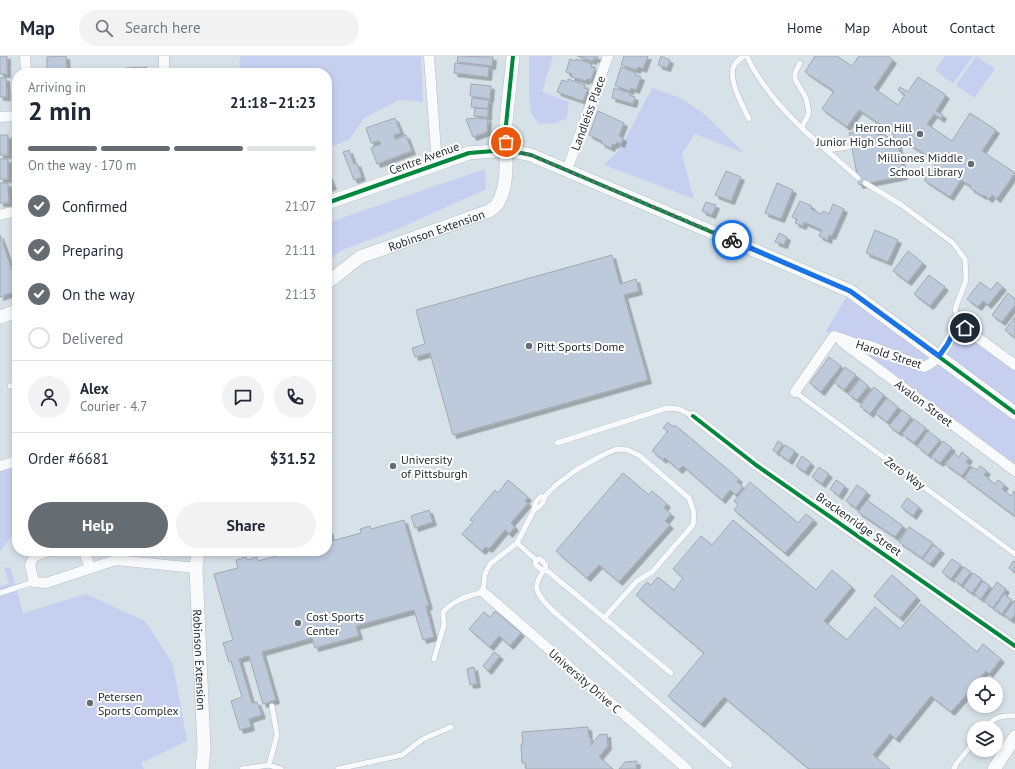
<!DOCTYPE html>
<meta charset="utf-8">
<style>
body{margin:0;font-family:"PT Sans",sans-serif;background:#f2f2f3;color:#1f2937;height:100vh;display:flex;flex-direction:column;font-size:15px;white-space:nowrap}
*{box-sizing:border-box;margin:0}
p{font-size:13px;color:#747a83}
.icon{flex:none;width:22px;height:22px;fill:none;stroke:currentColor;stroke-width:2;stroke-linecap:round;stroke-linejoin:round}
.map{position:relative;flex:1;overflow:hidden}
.sheet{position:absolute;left:12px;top:12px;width:320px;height:488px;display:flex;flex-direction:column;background:#fff;border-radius:16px;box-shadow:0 2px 6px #0003}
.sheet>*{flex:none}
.controls{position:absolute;left:967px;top:621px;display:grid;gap:8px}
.controls a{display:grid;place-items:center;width:36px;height:36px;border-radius:50%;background:#fff;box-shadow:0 2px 6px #0003;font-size:20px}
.pin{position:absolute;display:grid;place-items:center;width:34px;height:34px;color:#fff;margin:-17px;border:2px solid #fff;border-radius:50%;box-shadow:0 1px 4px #0007}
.courier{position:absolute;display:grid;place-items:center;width:40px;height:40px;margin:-20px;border:3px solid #1a73e8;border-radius:50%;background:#fff;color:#222;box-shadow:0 1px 5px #0007}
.overview em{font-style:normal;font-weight:800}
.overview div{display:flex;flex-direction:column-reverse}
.overview{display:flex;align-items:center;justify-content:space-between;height:68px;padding:0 16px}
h1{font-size:26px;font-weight:800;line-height:30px}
.bar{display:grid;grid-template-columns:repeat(4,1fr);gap:6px 4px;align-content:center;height:48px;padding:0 16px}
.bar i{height:5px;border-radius:3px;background:#e0e1e3}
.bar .current{background:#656d72}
.bar p{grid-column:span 4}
.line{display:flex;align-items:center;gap:10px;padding:0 16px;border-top:1px solid #e0e1e3}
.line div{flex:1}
.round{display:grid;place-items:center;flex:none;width:42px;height:42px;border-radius:21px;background:#f2f2f3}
ol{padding:0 16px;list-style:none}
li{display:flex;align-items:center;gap:12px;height:44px}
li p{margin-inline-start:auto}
li .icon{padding:4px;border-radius:50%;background:#656d72;color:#fff;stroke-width:4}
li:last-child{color:#747a83}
li i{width:22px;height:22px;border:2px solid #e0e1e3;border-radius:50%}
.primary-button{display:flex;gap:8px;margin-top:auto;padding:8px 16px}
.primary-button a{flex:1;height:46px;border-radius:24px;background:#656d72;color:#fff;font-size:16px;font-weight:800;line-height:46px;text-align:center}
.primary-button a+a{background:#f2f2f3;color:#1f2937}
header{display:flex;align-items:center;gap:24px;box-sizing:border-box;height:56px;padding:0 20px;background:#fff;border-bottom:1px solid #e0e1e3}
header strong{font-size:19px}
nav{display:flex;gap:22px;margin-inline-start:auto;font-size:14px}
.search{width:280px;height:36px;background:#f2f2f3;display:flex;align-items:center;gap:10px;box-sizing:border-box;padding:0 14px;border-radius:22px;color:#747a83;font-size:15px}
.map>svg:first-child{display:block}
.green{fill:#c7cff1}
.building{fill:#bdcadc;stroke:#a2a9af;filter:url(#shadow)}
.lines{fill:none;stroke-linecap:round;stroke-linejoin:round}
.lane-casing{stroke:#b7bec4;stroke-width:6}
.street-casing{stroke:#b7bec4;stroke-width:11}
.secondary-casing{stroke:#b7bec4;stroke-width:14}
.lane{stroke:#f9fafc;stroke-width:5}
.street{stroke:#f9fafc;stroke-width:10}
.secondary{stroke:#f9fafc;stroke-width:13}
.cycleway-casing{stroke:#fff;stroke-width:6}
.cycleway{stroke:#00873e;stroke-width:4}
.done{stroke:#656d72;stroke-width:4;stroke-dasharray:0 7.2}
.route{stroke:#1a73e8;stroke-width:5}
.poi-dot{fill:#656d72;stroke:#fff;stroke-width:1.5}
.labels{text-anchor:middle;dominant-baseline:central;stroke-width:4;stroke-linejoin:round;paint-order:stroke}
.street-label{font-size:12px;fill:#282e33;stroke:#fff}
.poi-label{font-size:12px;fill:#282e33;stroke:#fff;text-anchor:start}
</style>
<header>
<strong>Map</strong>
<div class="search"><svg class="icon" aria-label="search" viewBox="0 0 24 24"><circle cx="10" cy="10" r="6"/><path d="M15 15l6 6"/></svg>Search here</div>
<nav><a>Home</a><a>Map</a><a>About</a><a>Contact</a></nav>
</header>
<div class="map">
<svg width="1015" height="713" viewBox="0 0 1015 713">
<defs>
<filter id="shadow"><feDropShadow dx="3.5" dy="3.5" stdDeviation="0" flood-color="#0004"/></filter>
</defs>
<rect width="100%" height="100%" fill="#d7e1e8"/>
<g class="green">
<path d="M240,0h181l2,46 -24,-2 -35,18 -15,22 -22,8v-75h-88z"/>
<path d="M529,0h24l-11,36 27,10 -2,16 -11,5 -17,1 -8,-11 -2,-16z"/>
<path d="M945,0h28l-20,28 -18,-14z"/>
<path d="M976,0l19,13 -21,29 -18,-13z"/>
<path d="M652,32l26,9 24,15 42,41 -49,-19 -13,20 12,45 -90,-34 16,-16z"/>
<path d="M485,113l1,20 -86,39 -60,23 -13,12v-40z"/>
<path d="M850,235l89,65 19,-33 57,42v106l-189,-140z"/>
<path d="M17,409v63l-17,24v-82z"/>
<path d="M10,511l13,46 63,-19 59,27 28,43 14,77 -46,22 3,6h-144v-183l9,-2 -5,-16z"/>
</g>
<g class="building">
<rect x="0" y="0" width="7" height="18"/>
<path d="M66,0l1,16 -20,1v-16z"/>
<path d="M458,0l35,1 -1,9 -35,-4z"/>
<path d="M577,0h21l-1,3 -3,-1 -1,3z"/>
<path d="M624,0h24l-5,13 -5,-2 -1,3 -16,-5z"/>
<path d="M661,0l9,4 -3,8 -9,-3z"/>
<path d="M815,0h22l15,10 7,-10h29l5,4 -19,28 24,17 7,-10 -7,-5 2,-3 8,5 10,-15 28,18 -10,16 7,4 -2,4 -7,-5 -7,10 25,17 18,-28 26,17 -14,21 33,22 -18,26 -5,-4 -3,4 -5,-4 -1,1 -13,-8 1,-2 -10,-6 -11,17 -26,-17 13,-18 -36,-23 -3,5 6,32 -45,9 -10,-52 21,-4 7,6 6,-1 9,5 3,-5 -36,-24 -12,17 -25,-18 12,-18 -29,-19z"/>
<path d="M570,3l6,2v-2l16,5 -1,3 4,1 -4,12 -4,-1 -1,2 -15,-4 1,-3 -6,-2z"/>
<path d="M455,7l34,4 -1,10 -34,-4z"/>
<path d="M147,11v6h-22v-5z"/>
<path d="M621,11l15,6 -1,2 6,2 -5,13 -5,-2 -1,3 -15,-5z"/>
<path d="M0,22h6l1,19h-7z"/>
<path d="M568,23l17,6 -1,3 4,1 -5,12 -26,-9 5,-12 6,2z"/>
<path d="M471,28l20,2 -1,13 -20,-3z"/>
<path d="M614,32l16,5 -1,2 6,2 -2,7 -21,-6z"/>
<path d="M472,42l17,2 -1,9 -17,-2z"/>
<path d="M475,52l13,1v8l-14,-1z"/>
<path d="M598,55l26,12 -5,13 4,2 -2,6 -4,-2 -2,3 -2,-1 -2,4 -10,-5 1,-2 -13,-6z"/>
<path d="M395,62l6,15 -7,2 1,4 11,-4 6,16 -35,13 -6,-16 10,-4 -2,-3 -8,2 -5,-15z"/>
<path d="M476,62l12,1 -1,13 -14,5 -7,-18z"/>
<rect x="0" y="79" width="8" height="20"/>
<path d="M349,94l5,14 3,-1 5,14 -8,3 -11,-28z"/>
<rect x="0" y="103" width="8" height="20"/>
<path d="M726,115l15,6 -10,24 -16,-6z"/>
<path d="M328,118l5,12 -6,2v-13z"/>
<path d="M0,127h8l1,20h-9z"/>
<path d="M777,127l16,7 -12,29 -16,-6z"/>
<path d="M800,145l12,5 -1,3 10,5 2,-3 6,3 4,-10 11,5 -12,27 -3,-1 -1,5 -9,-4 3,-6 -18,-8 -1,4 -8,-3 2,-4 -5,-2z"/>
<path d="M706,146l10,3 -4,10 -10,-4z"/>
<path d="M875,174l23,10 -10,22 -22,-9z"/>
<path d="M779,177l8,4 -3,8 -9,-3z"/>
<path d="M0,179l17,49v7l-17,6z"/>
<path d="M908,195l15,12 -15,19 -15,-11z"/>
<path d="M612,199l8,29 16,-5 3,12 -15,4 24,85 -195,55 -23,-82 -15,4 -3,-9 13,-4 -9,-34z"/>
<path d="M929,219l16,12 -15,19 -16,-12z"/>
<path d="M980,226l11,8 6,-8 6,5 -15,18 -5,-4 -5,6 -11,-8z"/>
<path d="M1008,237l7,6v6l-13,17 -10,-7z"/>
<path d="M1015,261v21l-10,-8z"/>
<path d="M829,301l12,9 -20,26 -11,-9z"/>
<path d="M845,311l11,8 -12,15 -10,-8z"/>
<path d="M860,323l8,7 -11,14 -9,-6z"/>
<path d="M874,331l10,8 -14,19 -10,-8z"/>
<path d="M887,342l11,9 -11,15 -12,-9z"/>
<path d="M902,354l9,7 -12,16 -10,-7z"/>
<path d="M914,363l12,9 -12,15 -12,-9z"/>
<path d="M668,366l5,5 2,-2 64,54 -2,3 6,5 -7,8 -6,-5 -8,10 -39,-34 -4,4 -14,-12 -2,2 -11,-9 16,-20 -5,-3z"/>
<path d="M928,375l12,9 -12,15 -11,-9z"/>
<path d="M778,385l5,3 -6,9 -4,-3z"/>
<path d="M943,385l9,7 -12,15 -9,-6z"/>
<path d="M785,389l10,6 -6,10 -10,-7z"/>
<path d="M962,396l7,6 -3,4 4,3 -8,11 -17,-12 9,-11 5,4z"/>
<path d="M802,400l9,7 -6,9 -9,-6z"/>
<path d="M980,410l7,5 -3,4 11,9 3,-4 7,5 -3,4 9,7 3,-5 1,1v24l-51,-38 8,-11 5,3z"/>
<path d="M819,411l10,7 -7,10 -10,-7z"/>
<path d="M623,417l26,22 3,-4 15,13 -3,4 7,6 -6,7 5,4 -51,57 -20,-17 -12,13 -31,-27z"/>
<path d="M508,424l20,17 -3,4 3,2 -17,20 4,4 -6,7 -4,-4 -16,19 -3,-2 -4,4 -20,-17 11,-12 -3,-2 25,-30 3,3z"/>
<path d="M836,424l9,6 -6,10 -9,-7z"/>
<path d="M750,426l48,41 8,-9 8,6 -29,33 -51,-43 4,-5 -4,-4z"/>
<path d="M857,429l10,7 -11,16 -10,-7z"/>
<path d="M907,442l12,9 -6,9 -12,-9z"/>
<path d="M867,444l36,26 -8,11 -37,-25z"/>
<path d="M429,454l4,12 -18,6 -4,-12z"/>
<path d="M404,464l25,86h-3l8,31 -11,3 -9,-30 -58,16 3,10 -44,12 -3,-10 -50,14 14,48 -13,4 -14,-48 -10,3 13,44 5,-1 5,13 -13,4 2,8 -11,3 -9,-29 11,-4 -11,-36 -2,1 -6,-19 10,-3 -19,-66 24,-6 -2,-8 10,-3 1,3 10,-3 1,4 30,-8 -1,-2h40v-20l2,-1 3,11 29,-8 -1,-4 10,-3 1,3z"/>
<path d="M733,464l83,70 16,-20 20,17 -28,34 23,19 28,-33 25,22 21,-25 56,48 6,-8 18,15 -12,15 -3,-3 -12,13 -2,4 2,1v9l-6,-5 -17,19 -20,-16 -35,43 -6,-5 -17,21 17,14h-81l-85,-72 -23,27 -33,-28 36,-43 -68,-58 11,-13 4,3 7,-8 16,13 9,-12 -10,-9 28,-33 11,9z"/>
<path d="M909,471l24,16 -11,15 -23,-16z"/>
<path d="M933,489l8,5 -11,14 -7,-5z"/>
<path d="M952,503l9,6 -10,14 -9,-7z"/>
<path d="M1013,505l2,1v10l-6,-4z"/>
<path d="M964,511l7,5 -10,13 -7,-5z"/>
<path d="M973,517l9,6 -10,14 -9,-6z"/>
<path d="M892,519l25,22 -17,21 -26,-22z"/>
<path d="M983,525l7,5 -9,13 -7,-5z"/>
<path d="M997,526l9,7 -13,19 -9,-7z"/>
<path d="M1004,538l8,6 -10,14 -8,-5z"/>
<path d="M1015,544v15l-4,5 -7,-5z"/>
<path d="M495,555l26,22 -11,13 -11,-10 -9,11 -21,-18 15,-17 6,5z"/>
<path d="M494,596l6,4 -12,15 -5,-5z"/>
<path d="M474,611l3,17 -7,1 -3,-16z"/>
<path d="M588,671l1,11h2v7l8,-10 8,-1 1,12 -9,11 14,12h-87l-1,-6h-3l-1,-19h2l-1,-12z"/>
<path d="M637,705l-1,8h-17l6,-7z"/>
</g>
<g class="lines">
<defs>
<g id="lane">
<path d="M744,0c-5,3 -9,6 -11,12 -4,13 10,39 16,51"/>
<path d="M747,0c4,11 10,19 17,29 25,36 61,63 94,93"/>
<path d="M800,7l-5,10v6l11,19 3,15 -7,14"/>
<path d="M827,94l21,-3"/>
<path d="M865,127l35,21 53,39 12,16 1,21 -11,29 3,14"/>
<path d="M10,330l7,-3"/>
<path d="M795,336l220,162"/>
<path d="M557,387l110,-35 12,1 14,7"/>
<path d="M534,454c6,-3 10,-7 11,-14"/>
<path d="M517,487l19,17 4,-1 6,6 -1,4 126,104"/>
<path d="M536,504l-1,4 7,6 3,-1"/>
<path d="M545,513c-15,19 -8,25 7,41l178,155"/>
<path d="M0,537l34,-11"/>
<path d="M434,603l10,-34 -1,-13c12,-13 23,-15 40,-20l2,-18 5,-10 27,-21 17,-33 1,-7 5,-6 5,-1 11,-11 20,-15 25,-14 15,-7 12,1 12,6 49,42 5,15 -1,12 -41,47 -15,9 -33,37"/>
<path d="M985,672c9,-11 17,-13 30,-12"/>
<path d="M269,709l8,-30 -5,-29"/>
<path d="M242,713l27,-4 12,4"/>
<path d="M338,713l64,-14 21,-16 28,-12"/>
<path d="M954,713l2,-5 18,-22"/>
</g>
<g id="street">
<path d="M25,0l1,17"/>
<path d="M164,0v17"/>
<path d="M429,0l8,109"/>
<path d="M0,61l17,-1"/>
<path d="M567,114l41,-114"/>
<path d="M0,159l17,-4"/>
<path d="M842,286l173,129"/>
<path d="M795,336l39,-56 23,8 10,1 57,22c18,-8 25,-27 34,-44l57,42"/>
<path d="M693,360l63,49 259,181"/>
<path d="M0,410l17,-5"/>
<path d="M50,495l-16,5 -4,9 4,17 12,1 70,-23 80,8"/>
<path d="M84,495l6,17"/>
<path d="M483,536l204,177"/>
</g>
<g id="secondary">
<path d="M327,147l142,-50 38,-3 24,5 319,136 165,122"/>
<path id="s1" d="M327,227l33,-26 129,-46c4,-3 8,-5 9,-8 13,-23 6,-55 8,-80 2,-22 5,-45 7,-67"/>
<path d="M0,261l17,-6"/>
<path id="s2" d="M198,495l-2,17 8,180 -2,21"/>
<path d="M994,713l21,-32"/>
</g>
</defs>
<use href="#lane" class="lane-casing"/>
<use href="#street" class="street-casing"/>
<use href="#secondary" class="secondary-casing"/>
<use href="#lane" class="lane"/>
<use href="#street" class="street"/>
<use href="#secondary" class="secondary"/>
<defs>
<g id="cycleway">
<path d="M507,94l-1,-25 7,-69"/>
<path d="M327,147l142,-50 38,-3 24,5 319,136 165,122"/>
<path d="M693,360l63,49 259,181"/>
</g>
</defs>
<use href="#cycleway" class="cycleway-casing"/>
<use href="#cycleway" class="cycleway"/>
</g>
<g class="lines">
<path class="done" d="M506,86l1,8 24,5 201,85"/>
<path class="route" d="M732,184l118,51 89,65 8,-11 11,-21 7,4"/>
</g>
<g class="poi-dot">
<circle cx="920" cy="78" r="4"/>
<circle cx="971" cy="108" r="4"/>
<circle cx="529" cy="290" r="4"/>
<circle cx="393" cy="410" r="4"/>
<circle cx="298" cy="567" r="4"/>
<circle cx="90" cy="647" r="4"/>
</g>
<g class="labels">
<g class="street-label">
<text transform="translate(588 57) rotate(-70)">Landleiss Place</text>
<text transform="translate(424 102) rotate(-20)">Centre Avenue</text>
<text stroke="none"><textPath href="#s1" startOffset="123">Robinson Extension</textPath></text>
<text transform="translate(889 298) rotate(18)">Harold Street</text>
<text transform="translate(924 347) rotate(37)">Avalon Street</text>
<text transform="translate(905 417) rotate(36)">Zero Way</text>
<text transform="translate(859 468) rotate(35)">Brackenridge Street</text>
<text stroke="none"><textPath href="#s2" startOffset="109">Robinson Extension</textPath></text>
<text transform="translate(585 625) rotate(41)">University Drive C</text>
</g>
<g class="poi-label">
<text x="912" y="71" text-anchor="end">Herron Hill<tspan x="912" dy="14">Junior High School</tspan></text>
<text x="963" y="101" text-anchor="end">Milliones Middle<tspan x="963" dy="14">School Library</tspan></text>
<text x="537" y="290">Pitt Sports Dome</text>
<text x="401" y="403">University<tspan x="401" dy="14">of Pittsburgh</tspan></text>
<text x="306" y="560">Cost Sports<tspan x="306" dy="14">Center</tspan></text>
<text x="98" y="640">Petersen<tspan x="98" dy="14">Sports Complex</tspan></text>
</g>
</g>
</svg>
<div class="controls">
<a><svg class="icon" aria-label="locate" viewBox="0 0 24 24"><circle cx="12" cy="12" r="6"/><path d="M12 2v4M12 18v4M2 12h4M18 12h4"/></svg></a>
<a><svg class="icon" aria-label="layers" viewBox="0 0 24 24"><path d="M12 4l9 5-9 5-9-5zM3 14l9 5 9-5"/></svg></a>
</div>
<div class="pin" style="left:506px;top:86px;background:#ea580c"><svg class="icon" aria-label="bag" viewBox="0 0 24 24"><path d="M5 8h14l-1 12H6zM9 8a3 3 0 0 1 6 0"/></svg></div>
<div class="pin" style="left:965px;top:272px;background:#1f2937"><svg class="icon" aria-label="home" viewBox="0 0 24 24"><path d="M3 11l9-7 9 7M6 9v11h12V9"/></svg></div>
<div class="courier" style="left:732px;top:184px"><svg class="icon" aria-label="bike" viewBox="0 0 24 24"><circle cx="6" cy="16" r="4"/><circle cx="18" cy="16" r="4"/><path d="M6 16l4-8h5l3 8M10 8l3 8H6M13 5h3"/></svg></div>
<section class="sheet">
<div class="overview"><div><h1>2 min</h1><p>Arriving in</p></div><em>21:18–21:23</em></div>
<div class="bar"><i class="current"></i><i class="current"></i><i class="current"></i><i></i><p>On the way · 170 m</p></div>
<ol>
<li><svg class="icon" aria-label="check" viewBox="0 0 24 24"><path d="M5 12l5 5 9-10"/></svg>Confirmed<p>21:07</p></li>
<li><svg class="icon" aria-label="check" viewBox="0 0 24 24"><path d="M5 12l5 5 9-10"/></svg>Preparing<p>21:11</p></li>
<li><svg class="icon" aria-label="check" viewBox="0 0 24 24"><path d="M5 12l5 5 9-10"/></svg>On the way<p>21:13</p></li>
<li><i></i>Delivered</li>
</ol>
<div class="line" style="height:72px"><a class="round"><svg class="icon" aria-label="person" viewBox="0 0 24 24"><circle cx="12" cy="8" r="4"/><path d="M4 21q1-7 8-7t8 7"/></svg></a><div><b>Alex</b><p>Courier · 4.7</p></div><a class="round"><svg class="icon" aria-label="chat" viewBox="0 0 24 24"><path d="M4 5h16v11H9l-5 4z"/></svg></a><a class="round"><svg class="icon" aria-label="phone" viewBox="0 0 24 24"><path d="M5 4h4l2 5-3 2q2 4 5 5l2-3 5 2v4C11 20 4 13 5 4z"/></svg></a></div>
<div class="line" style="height:52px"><div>Order #6681</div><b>$31.52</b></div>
<div class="primary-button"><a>Help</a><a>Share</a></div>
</section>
</div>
